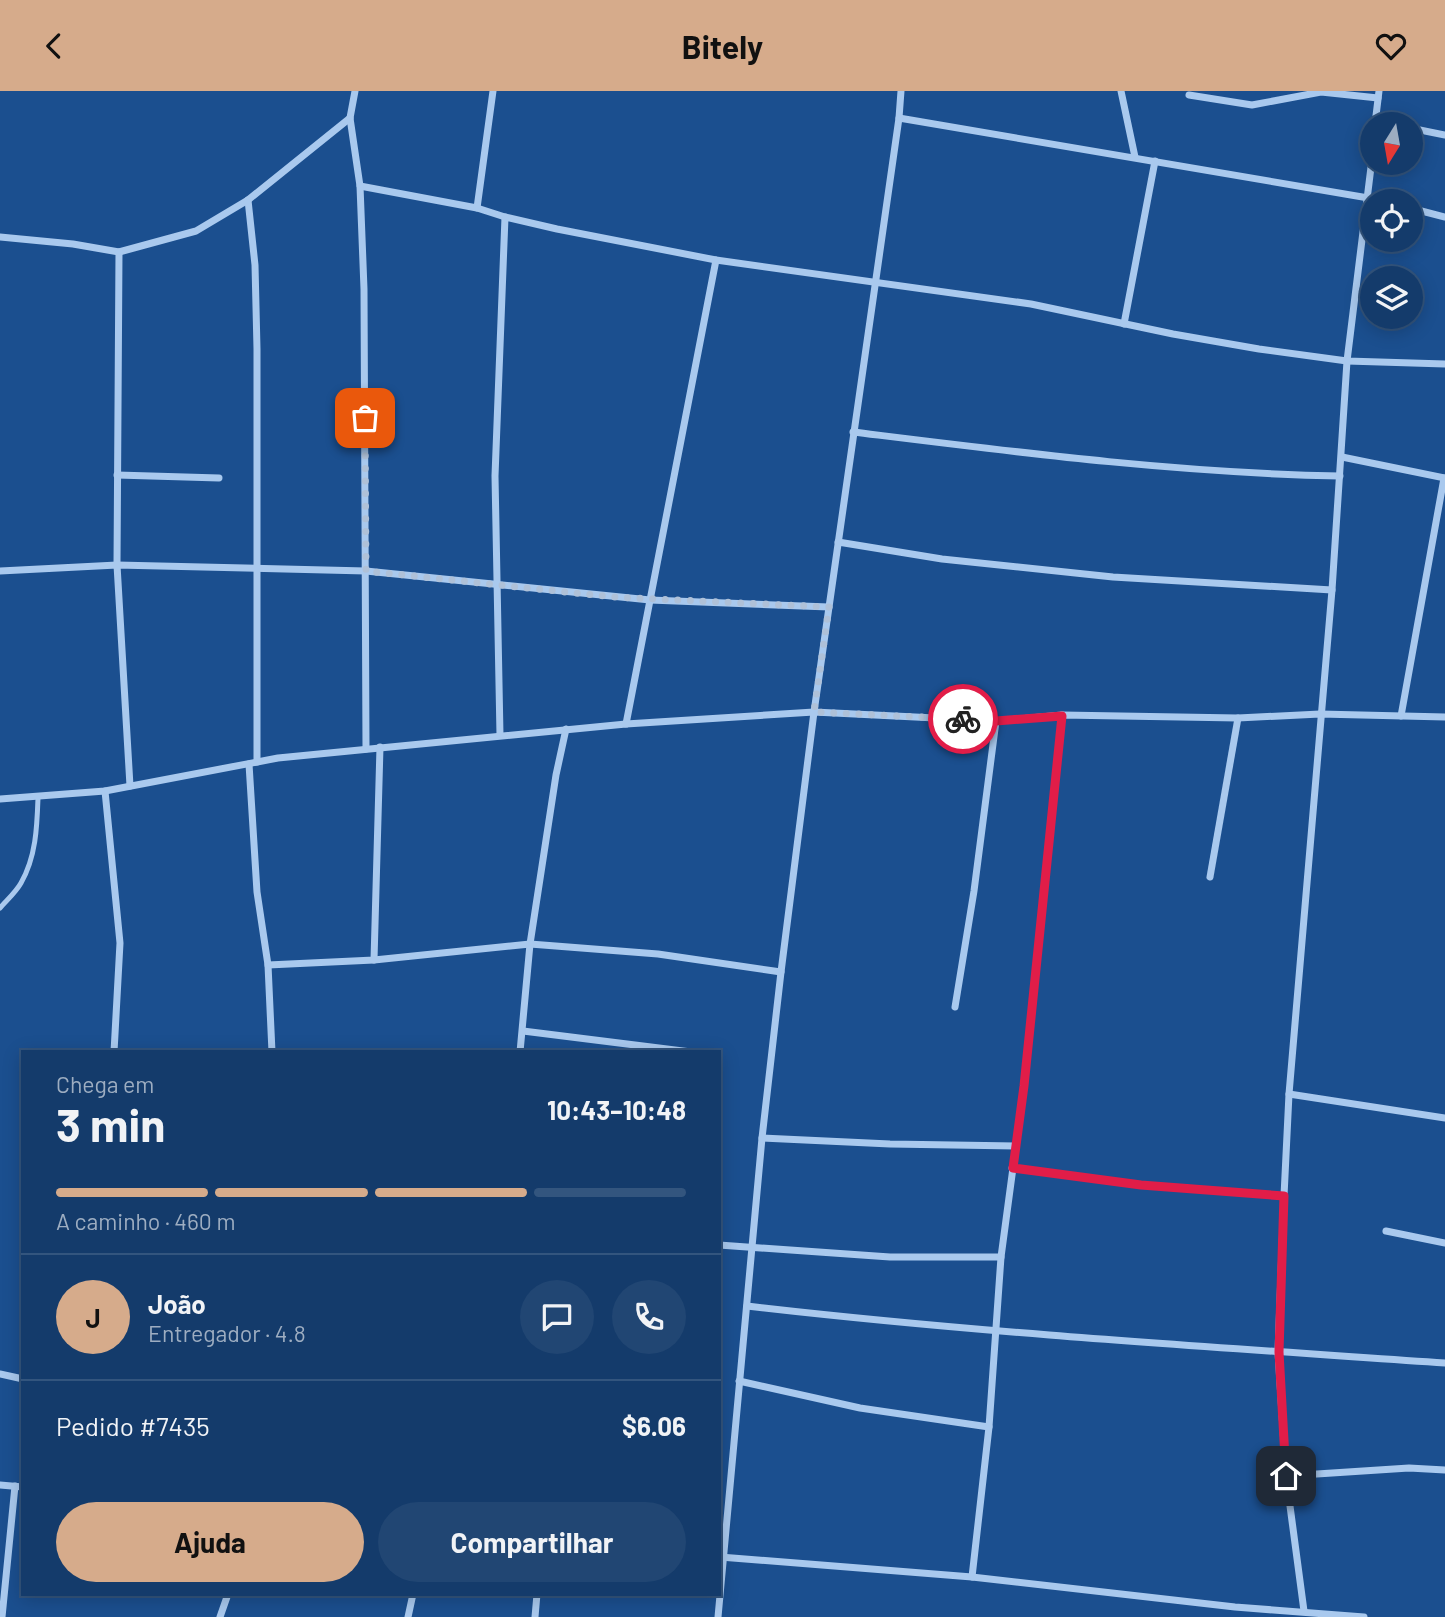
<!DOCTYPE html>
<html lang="pt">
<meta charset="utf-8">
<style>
body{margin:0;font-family:Barlow,sans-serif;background:#214673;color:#f1f3f6;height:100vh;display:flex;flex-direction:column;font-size:26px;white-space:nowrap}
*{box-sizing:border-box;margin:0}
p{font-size:23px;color:#9dadc1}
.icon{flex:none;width:38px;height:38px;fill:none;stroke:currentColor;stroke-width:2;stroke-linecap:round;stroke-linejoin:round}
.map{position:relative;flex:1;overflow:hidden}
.sheet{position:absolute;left:21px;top:959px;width:700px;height:546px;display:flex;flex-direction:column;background:#143b6b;border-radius:0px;box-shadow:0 4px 18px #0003,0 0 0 2px #33557e}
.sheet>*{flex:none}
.needle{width:46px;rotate:191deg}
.fabs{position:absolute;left:1360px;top:21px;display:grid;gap:14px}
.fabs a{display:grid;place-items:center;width:63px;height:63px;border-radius:50%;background:#143b6b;box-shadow:0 4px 18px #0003,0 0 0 2px #33557e;font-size:35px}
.pin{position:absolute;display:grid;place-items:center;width:60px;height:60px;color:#fff;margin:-30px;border-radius:14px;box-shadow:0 4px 10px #0006}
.courier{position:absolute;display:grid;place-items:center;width:70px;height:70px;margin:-35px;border:5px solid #e11d48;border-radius:50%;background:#fff;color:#222;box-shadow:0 2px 9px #0007}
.summary em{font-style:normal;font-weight:700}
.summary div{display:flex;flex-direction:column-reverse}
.summary{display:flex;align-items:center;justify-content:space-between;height:119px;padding:0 35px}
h1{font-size:46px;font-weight:700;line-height:52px}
.bar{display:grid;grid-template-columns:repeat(4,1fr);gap:10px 7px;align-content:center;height:84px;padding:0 35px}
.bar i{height:9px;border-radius:5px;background:#33557e}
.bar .active{background:#d6ab8b}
.bar p{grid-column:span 4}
.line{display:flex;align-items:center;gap:18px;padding:0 35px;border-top:2px solid #33557e}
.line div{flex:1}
.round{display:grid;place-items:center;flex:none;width:74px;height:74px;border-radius:37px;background:#214673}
.button{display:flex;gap:14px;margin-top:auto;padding:14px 35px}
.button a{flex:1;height:80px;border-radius:42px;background:#d6ab8b;color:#111;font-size:28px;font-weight:700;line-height:80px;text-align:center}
.button a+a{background:#214673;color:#f1f3f6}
header{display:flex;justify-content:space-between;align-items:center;height:91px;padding:0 35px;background:#d6ab8b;color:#111;font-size:32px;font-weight:700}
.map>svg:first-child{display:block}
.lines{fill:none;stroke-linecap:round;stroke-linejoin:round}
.service{stroke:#a9c9ee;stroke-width:5}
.minor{stroke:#a9c9ee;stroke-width:7}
.done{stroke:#afc1d8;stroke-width:7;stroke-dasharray:0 12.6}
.route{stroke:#e11d48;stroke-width:9}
</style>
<header><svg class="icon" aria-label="back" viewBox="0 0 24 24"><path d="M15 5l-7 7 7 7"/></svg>Bitely<svg class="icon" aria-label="heart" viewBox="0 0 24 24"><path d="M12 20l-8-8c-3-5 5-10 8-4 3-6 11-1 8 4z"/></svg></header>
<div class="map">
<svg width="1445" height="1526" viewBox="0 0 1445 1526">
<rect width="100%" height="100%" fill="#1b4f8f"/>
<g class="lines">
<path class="service" d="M0,817c7,-8 16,-16 21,-25 15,-26 16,-56 17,-85"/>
<g class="minor">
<path d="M355,0l-5,27 10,68 117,22 28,9 52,12 159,31 315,44 142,30 86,15 88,12 98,3"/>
<path d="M1121,0l14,66"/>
<path d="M1189,4l63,10 69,-13 57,6"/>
<path d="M899,27l487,83"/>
<path d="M1376,30l15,3"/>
<path d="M1375,33l4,-33"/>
<path d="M1410,37l35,7"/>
<path d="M360,95l4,103 2,460"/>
<path d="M248,109l7,65 2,84v413"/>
<path d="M477,117l16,-117"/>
<path d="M1410,117l35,9"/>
<path d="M0,146l73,7 46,8 77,-21 52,-31 102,-82"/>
<path d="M119,161l-2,313 13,221"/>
<path d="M1124,233l31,-163"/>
<path d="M853,341c162,20 324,41 487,44"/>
<path d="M1342,366l103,21"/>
<path d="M117,384l102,3"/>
<path d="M838,451l104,17 171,18 219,13"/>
<path d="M0,480l117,-6 249,6 284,29 179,7"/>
<path d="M1401,625l43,-238"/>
<path d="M626,633l90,-464"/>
<path d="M500,644l-5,-259 10,-259"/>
<path d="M249,673l8,128 11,73 4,87"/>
<path d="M105,700l15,152 -6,109"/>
<path d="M0,708l105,-8 173,-33 348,-34 188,-12 182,9 66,-6 176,3 82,-4 125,3"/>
<path d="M1210,786l28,-159"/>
<path d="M374,869l6,-213"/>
<path d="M268,874l106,-5 156,-16 128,10 123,18"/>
<path d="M955,916l19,-116 22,-170"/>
<path d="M523,940l168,21"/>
<path d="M520,961l10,-108 26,-169 10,-46"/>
<path d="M1289,1003l156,24"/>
<path d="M762,1047l128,6 126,2"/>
<path d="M1012,1077l129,17 143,11"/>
<path d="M1386,1140l59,12"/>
<path d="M719,1154l171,12h111"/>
<path d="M747,1215c232,27 465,41 698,57"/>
<path d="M0,1283l23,5"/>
<path d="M739,1290l121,27 129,19"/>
<path d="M1286,1385l123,-8 36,2"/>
<path d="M0,1394l23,2"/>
<path d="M720,1466l252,20 263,30 129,10"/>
<path d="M972,1486l17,-150 12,-170 23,-171 38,-371"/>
<path d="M1304,1520l-18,-135 -8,-124 6,-156 5,-102 43,-504 15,-229 25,-202"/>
<path d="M2,1526l13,-131"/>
<path d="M220,1526l8,-23"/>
<path d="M408,1526l5,-23"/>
<path d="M535,1526l2,-23"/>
<path d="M718,1526l44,-479 19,-166 33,-260 85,-594 2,-27"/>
</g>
</g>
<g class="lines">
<path class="done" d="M365,327l1,153 247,26 216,10 -15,105 149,7"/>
<path class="route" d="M963,628l33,2 66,-5 -38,370 -11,82 128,17 143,11 -5,156 7,124"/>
</g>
</svg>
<div class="fabs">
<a><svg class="needle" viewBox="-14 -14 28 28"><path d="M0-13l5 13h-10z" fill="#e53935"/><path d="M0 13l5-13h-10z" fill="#9dadc1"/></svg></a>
<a><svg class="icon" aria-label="locate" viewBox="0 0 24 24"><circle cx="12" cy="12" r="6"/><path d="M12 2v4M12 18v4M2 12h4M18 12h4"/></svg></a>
<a><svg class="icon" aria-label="layers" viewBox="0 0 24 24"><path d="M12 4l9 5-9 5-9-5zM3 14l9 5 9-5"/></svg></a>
</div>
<div class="pin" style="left:365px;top:327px;background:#ea580c"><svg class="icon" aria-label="bag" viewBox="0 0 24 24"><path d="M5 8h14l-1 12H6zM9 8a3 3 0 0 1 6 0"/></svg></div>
<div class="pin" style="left:1286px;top:1385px;background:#1f2937"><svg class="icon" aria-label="home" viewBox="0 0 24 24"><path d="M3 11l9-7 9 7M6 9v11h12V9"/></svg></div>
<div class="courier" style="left:963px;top:628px"><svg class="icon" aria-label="bike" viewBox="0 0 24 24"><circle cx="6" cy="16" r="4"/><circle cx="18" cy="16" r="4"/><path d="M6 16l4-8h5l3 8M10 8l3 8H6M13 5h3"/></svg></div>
<section class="sheet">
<div class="summary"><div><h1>3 min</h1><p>Chega em</p></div><em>10:43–10:48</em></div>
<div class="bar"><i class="active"></i><i class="active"></i><i class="active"></i><i></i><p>A caminho · 460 m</p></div>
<div class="line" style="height:126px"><b class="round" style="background:#d6ab8b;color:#111">J</b><div><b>João</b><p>Entregador · 4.8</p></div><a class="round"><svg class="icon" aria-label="chat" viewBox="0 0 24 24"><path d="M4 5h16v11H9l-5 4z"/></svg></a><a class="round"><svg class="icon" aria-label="phone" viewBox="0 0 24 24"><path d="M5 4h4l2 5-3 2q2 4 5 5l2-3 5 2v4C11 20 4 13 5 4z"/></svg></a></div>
<div class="line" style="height:91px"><div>Pedido #7435</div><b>$6.06</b></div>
<div class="button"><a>Ajuda</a><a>Compartilhar</a></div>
</section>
</div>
